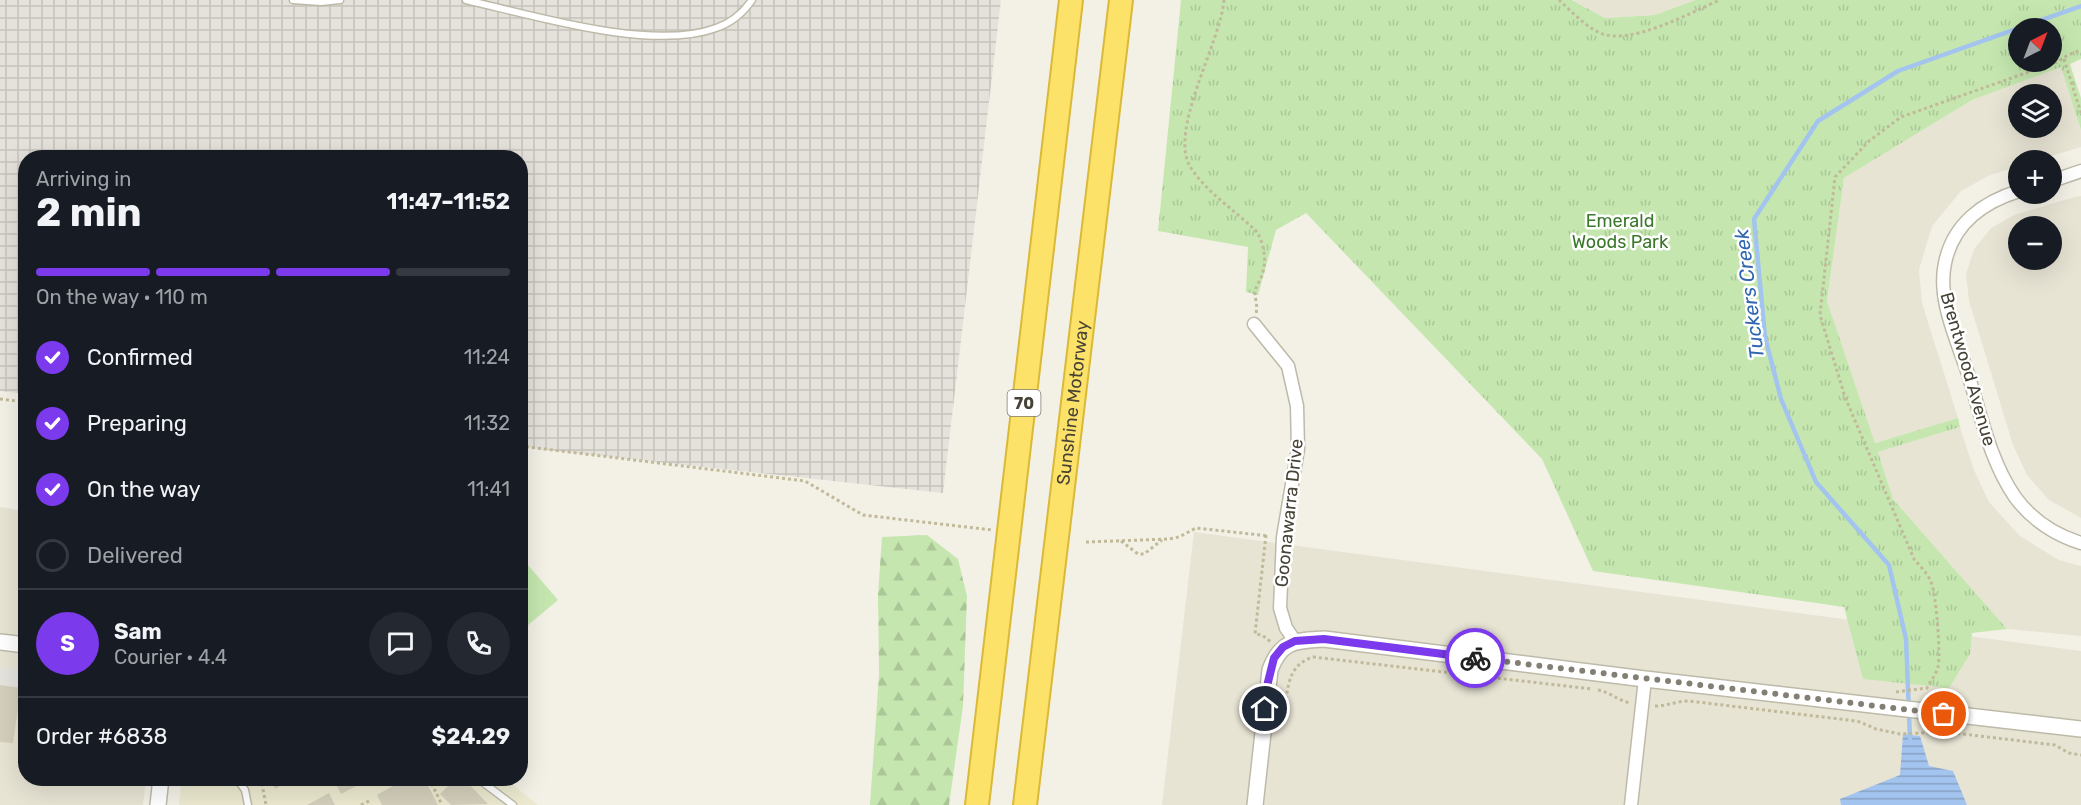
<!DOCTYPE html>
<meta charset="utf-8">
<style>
body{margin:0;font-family:Rubik,sans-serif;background:#242831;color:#f1f3f6;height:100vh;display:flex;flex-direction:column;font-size:22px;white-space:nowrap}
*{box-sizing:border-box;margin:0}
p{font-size:20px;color:#9ea1a6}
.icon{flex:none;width:33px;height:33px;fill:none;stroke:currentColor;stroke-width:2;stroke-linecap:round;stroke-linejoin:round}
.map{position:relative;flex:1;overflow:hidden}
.panel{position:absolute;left:18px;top:150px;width:510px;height:636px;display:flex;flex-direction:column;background:#171b24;border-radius:24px;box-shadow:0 6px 24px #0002}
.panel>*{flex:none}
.needle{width:39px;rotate:42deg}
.buttons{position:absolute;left:2008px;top:18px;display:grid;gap:12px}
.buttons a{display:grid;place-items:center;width:54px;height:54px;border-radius:50%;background:#171b24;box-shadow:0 6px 24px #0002;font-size:30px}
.pin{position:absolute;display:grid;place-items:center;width:51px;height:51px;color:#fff;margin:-26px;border:3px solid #fff;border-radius:50%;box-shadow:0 2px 6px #0007}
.courier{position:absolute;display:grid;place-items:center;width:60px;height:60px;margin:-30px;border:4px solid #7c3aed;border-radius:50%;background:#fff;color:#222;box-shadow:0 2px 8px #0007}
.overview em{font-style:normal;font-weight:700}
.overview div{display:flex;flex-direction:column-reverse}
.overview{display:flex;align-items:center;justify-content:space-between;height:102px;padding:0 18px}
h1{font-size:39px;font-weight:700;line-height:45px}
.bar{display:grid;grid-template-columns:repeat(4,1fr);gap:9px 6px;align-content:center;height:72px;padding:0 18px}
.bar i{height:8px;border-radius:4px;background:#363941}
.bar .current{background:#7c3aed}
.bar p{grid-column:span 4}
.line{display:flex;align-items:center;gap:15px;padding:0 18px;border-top:2px solid #363941}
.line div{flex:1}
.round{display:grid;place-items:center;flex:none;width:63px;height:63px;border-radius:32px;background:#242831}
ol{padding:0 18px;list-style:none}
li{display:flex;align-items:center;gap:18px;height:66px}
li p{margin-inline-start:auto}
li .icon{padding:6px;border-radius:50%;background:#7c3aed;color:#fff;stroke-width:4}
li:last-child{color:#9ea1a6}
li i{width:33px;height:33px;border:3px solid #363941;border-radius:50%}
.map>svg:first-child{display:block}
.residential{fill:#e7e4d4;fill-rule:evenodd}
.industrial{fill:url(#industrial-grid)}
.education{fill:#ece9d0}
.grass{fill:url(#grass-tufts);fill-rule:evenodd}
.forest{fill:url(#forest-firs)}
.pitch{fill:#c5e7af}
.parking{fill:#e4e3de}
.water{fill:url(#water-rules)}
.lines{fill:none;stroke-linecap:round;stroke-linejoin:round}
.stream{stroke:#a3c4ef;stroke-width:4.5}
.building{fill:#d4cfbc}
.service-casing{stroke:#bebaa9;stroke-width:9}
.minor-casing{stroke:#bebaa9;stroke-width:15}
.tertiary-casing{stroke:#bebaa9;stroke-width:18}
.motorway-casing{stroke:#dbb938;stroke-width:26}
.path{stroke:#c0b99a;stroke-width:3;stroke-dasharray:3 3;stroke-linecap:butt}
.service{stroke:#fff;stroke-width:6}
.minor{stroke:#fff;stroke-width:12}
.tertiary{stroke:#fff;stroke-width:15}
.motorway{stroke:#fce268;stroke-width:22}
.done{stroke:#837f74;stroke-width:6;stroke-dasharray:0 10.8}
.route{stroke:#7c3aed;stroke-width:8}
.labels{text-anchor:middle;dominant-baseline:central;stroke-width:5;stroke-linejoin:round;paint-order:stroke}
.shield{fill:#fff;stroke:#7e7b72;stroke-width:1.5}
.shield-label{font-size:16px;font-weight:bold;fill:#464236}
.park-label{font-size:18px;fill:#3a772a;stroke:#fff}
.street-label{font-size:18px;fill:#464236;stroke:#fff}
.water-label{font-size:20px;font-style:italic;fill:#3066b0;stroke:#fff}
</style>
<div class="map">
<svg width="2081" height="805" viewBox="0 0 2081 805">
<defs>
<pattern id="industrial-grid" width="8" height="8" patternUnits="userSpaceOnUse" patternTransform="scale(1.5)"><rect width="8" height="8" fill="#e5e2db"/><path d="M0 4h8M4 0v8" fill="none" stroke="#c6c3bd"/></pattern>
<pattern id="grass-tufts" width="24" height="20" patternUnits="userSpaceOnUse" patternTransform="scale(1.5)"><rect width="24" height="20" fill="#c5e7af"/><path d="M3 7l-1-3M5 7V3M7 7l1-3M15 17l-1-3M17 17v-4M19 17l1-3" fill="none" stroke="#abc797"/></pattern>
<pattern id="forest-firs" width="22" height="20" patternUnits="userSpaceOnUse" patternTransform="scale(1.5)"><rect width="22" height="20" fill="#c5e7af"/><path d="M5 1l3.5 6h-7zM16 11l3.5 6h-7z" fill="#abc797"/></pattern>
<pattern id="water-rules" width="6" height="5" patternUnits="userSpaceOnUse" patternTransform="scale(1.5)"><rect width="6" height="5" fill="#a3c4ef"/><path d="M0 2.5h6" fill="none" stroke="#87a1c2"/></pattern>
</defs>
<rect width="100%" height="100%" fill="#f3f1e6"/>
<g class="residential">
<path d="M1573,0h122l-40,15 -50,3z"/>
<path d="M2062,66l19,64v17l-43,13h-19v6l-29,9 -29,16 -29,35 -13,44 3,33 36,115 -83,25 -48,-142 17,-123 128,-78zM2019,94h33v34h-33z"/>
<path d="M2078,196h3v322l-32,-18 -22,-25 -14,-30 -44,-144 -3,-27 8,-25 17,-21 23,-13zM2052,226v34h-33v-34z"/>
<path d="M1960,427l14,43 15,32 31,34 39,24 22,6v70l-74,-7 -114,-130 -15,-47z"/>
<path d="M0,507l25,4 1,267 120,1 -3,26h-143z"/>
<path d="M1194,532l887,119v154h-919z"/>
</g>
<path class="industrial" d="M0,0h1001l-58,493 -422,-46 -1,-289h-494l-1,236 -25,-3z"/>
<path class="education" d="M182,778l324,1 32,26h-359z"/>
<path class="grass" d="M1181,0h391l33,18 50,-3 40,-15h386v59l-11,5 11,34v32l-20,-63 -89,33 -128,78 -17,123 48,142 83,-25 2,9 -82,25 15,47 114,130 -35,4 -2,21 -21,34 -86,-9 -19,-72 -251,-36 -51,-112 -236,-246 -30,17 -18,65 -12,-3 2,-45 -90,-16zM2019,28h33v34h-33z"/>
<path class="forest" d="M927,535l31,24 9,37 -4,110 -14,99h-79l9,-131 -1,-79 4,-58z"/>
<path class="pitch" d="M520,556l38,44 -37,31h-1z"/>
<path class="parking" d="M0,667l25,3v14l-4,4 -21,-3z"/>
<path class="water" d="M1903,734l17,2 9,30 24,5 14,34h-126l-1,-6 60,-24z"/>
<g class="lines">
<path class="stream" d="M1910,739l-4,-100 -17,-74 -73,-83 -35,-83 -16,-62 -11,-118 64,-98 80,-50 183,-65"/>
</g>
<g class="building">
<path d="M0,685l21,3 -8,55 -13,-1z"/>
<path d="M270,778h23l-18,11z"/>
<path d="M333,778h27l2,5 -21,11z"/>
<path d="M407,778h17l14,27h-56l-5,-10z"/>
<path d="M456,778h7l25,26 -37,1 -11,-11z"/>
<path d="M329,793l6,12h-28z"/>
</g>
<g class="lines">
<defs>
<g id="service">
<path d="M293,0l28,2 19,-2"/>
<path d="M466,0c66,15 186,52 250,28 15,-5 27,-15 36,-28"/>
<path d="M236,778l9,12 3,15"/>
<path d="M477,778l36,27"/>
</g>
<g id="minor">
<path d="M2052,181l29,-10"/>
<path d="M2019,191c-36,11 -66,33 -74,72 -8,36 12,77 23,111 13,41 22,87 47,123 16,22 40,38 66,46"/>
<path d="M1254,324l34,42 9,40 1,43 -15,88 -3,71 6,20 9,13"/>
<path d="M1631,805l14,-126"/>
</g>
<g id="tertiary">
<path d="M0,642l26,3"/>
<path d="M158,805l3,-27"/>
<path d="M1255,805l15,-135c11,-30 25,-29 54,-31l321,40 436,50"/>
</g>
<g id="motorway">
<path d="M977,805l94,-805"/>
<path id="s1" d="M1025,805l96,-805"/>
</g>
</defs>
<use href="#service" class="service-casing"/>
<use href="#minor" class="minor-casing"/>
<use href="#tertiary" class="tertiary-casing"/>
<use href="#motorway" class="motorway-casing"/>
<g class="path">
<path d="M1224,0c-3,42 -57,132 -33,168 16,25 45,43 66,64 7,12 10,29 5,43 -2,6 -7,12 -7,18 0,7 3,12 1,20"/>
<path d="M1559,0c12,11 25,25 39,32 30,16 93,-20 122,-32"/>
<path d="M2064,59l17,54"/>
<path d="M0,399l26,3"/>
<path d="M520,446l285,35 58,34 129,15"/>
<path d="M1266,535l-11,99 7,1 9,7"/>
<path d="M1121,541l17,13h6l18,-14"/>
<path d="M1086,542l83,-3 10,-2 17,-9 73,8"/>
<path d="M1598,690c12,2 20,11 33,13"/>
<path d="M1896,692l31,-4c4,-7 9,-14 11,-21 3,-11 -2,-75 -7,-85 -3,-8 -11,-16 -17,-23l-69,-162 -25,-82 15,-138 34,-36 32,-24 156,-55 11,-7 13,-5"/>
<path d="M1280,702l6,-3c3,-20 6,-35 27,-42l279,32"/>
<path d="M1655,706c12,0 22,-5 34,-5l159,19 12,2 16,7 24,5 46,-2 109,13 14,8 12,2"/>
<path d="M259,778l3,6 4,21"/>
<path d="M429,778l13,27"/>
<path d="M386,782l10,-4"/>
<path d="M361,805l8,-4"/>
</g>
<use href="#service" class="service"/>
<use href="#minor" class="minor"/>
<use href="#tertiary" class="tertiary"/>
<use href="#motorway" class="motorway"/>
</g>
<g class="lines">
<path class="done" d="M1475,658l469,56"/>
<path class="route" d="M1265,709l3,-27 6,-24 9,-11 12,-6 29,-2 151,19"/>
</g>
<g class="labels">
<rect class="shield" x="1007.5" y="390" width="33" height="26" rx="4.5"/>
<g class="shield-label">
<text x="1024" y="403">70</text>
</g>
<g class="park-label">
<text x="1620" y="221">Emerald<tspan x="1620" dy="21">Woods Park</tspan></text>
</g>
<g class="street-label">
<text transform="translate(1968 369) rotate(74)">Brentwood Avenue</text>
<text stroke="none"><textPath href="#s1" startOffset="405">Sunshine Motorway</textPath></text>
<text transform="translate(1289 513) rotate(-84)">Goonawarra Drive</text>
</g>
<g class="water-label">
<text transform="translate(1749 294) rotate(-97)">Tuckers Creek</text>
</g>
</g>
</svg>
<div class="buttons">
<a><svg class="needle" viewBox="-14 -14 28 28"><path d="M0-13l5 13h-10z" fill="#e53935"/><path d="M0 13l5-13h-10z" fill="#9ea1a6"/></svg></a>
<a><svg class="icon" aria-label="layers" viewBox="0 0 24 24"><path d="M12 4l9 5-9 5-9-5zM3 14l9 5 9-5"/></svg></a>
<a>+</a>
<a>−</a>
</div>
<div class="pin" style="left:1944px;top:714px;background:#ea580c"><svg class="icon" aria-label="bag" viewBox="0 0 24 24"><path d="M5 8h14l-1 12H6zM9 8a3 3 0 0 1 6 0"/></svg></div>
<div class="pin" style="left:1265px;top:709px;background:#1f2937"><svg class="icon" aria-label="home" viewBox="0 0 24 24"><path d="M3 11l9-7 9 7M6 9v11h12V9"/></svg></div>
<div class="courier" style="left:1475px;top:658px"><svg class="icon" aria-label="bike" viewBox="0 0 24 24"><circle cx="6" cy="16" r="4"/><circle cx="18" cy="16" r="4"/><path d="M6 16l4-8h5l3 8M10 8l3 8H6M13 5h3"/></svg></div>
<section class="panel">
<div class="overview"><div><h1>2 min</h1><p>Arriving in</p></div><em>11:47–11:52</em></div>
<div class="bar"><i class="current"></i><i class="current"></i><i class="current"></i><i></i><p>On the way · 110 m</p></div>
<ol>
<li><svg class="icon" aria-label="check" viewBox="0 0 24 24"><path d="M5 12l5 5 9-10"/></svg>Confirmed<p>11:24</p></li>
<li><svg class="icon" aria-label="check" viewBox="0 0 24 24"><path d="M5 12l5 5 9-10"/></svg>Preparing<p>11:32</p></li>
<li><svg class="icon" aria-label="check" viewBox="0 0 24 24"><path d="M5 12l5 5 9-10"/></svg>On the way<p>11:41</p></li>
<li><i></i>Delivered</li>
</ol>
<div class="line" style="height:108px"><b class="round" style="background:#7c3aed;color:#fff">S</b><div><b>Sam</b><p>Courier · 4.4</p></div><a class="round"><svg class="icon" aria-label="chat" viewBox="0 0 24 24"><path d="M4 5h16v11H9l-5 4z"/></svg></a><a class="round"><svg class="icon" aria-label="phone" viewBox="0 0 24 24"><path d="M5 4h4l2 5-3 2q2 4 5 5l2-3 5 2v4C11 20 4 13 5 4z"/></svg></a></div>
<div class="line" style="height:78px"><div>Order #6838</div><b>$24.29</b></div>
</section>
</div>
